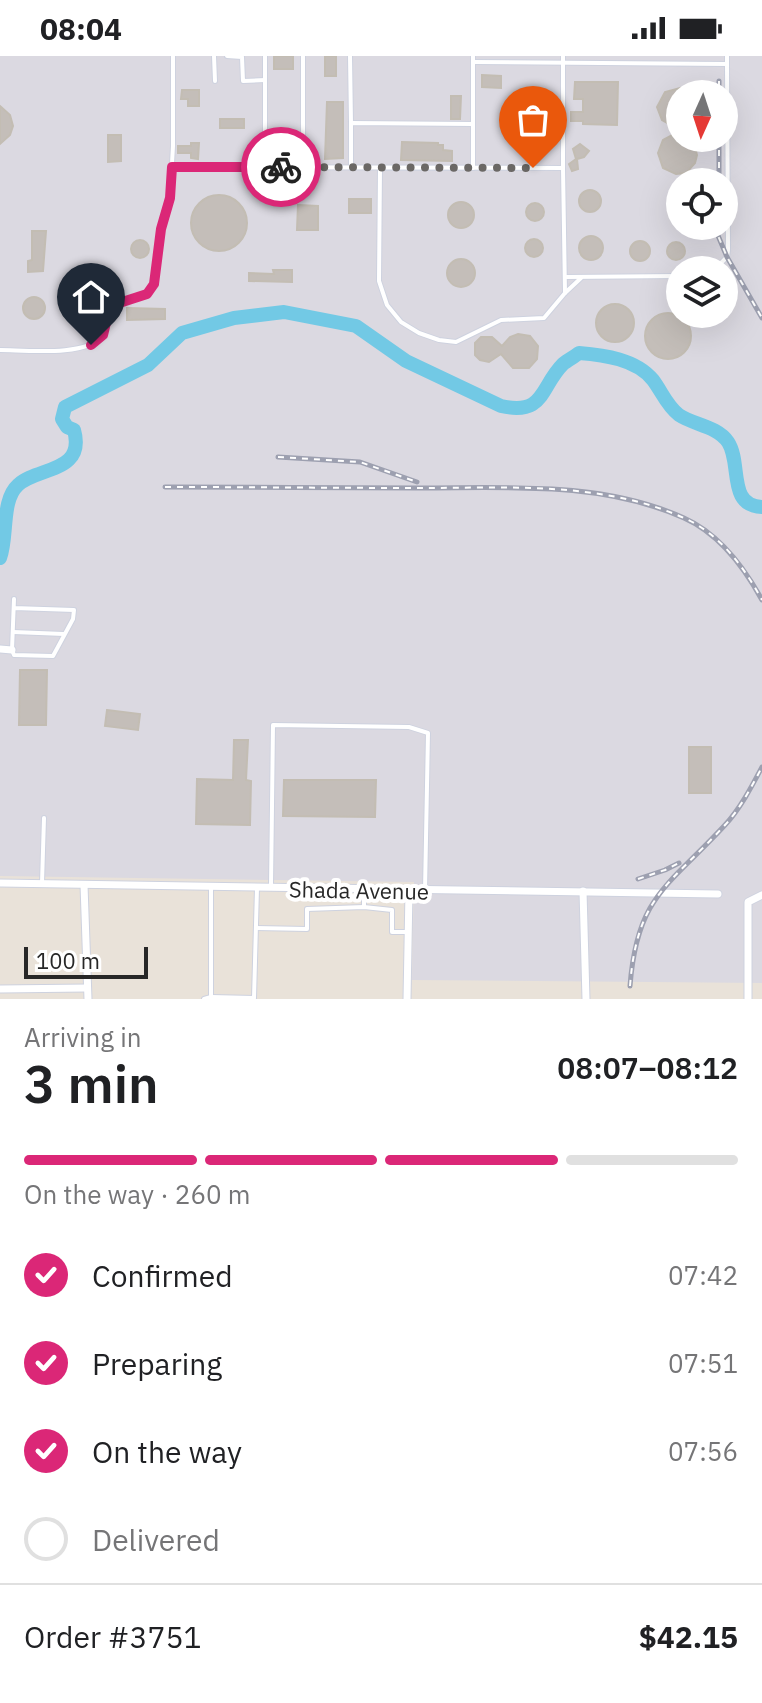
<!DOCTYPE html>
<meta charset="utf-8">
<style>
body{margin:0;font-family:"IBM Plex Sans",sans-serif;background:#f2f2f2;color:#202124;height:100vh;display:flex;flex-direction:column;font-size:30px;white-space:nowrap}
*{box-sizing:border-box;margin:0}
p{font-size:26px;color:#757577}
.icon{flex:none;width:44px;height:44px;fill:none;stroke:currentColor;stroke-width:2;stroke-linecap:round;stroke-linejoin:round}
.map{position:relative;height:943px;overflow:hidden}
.panel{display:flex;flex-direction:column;background:#fff;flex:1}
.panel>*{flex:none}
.needle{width:52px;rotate:183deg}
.tools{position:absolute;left:666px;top:24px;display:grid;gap:16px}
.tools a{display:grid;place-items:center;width:72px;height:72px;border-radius:50%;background:#fff;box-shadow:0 8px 32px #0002;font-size:40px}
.scale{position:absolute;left:24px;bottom:20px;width:124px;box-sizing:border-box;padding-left:8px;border:4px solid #272727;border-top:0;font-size:22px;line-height:28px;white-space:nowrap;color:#272727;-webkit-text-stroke:6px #fff;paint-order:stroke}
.pin{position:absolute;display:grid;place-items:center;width:68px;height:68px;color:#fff;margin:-82px -34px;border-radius:50% 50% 50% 0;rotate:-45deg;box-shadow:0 0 8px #0007}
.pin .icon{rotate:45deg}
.courier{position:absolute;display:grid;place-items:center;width:80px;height:80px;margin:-40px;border:6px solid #db2777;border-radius:50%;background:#fff;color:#222;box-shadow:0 2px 10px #0007}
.head em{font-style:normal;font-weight:600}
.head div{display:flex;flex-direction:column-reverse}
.head{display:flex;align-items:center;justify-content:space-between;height:136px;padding:0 24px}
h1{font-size:52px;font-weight:600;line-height:60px}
.bar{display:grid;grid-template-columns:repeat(4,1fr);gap:12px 8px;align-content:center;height:96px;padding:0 24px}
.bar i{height:10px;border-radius:6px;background:#e0e0e0}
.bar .selected{background:#db2777}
.bar p{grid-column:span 4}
.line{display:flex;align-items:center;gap:20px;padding:0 24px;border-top:2px solid #e0e0e0}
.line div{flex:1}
ol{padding:0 24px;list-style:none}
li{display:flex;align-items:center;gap:24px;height:88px}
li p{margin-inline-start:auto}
li .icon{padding:8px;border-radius:50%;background:#db2777;color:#fff;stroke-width:4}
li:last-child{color:#757577}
li i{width:44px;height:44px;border:4px solid #e0e0e0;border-radius:50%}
.status{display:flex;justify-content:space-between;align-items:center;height:56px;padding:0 40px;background:#fff;direction:ltr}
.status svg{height:22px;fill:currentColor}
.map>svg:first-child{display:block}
.industrial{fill:#dbd9e1;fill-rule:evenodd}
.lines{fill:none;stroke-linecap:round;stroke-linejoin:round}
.river{stroke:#72c9e5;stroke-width:14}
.building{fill:#c4beb9;stroke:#c3bdb3;stroke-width:2}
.service-casing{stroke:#ced2df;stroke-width:6}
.minor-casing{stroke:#ced2df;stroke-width:9}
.service{stroke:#fff;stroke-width:4}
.minor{stroke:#fff;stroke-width:7}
.rail-casing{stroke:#9da0b0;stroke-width:5}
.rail{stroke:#fff;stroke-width:2;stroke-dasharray:6;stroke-linecap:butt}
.done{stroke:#6b6865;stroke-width:8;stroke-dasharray:0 14.4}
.route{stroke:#db2777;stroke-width:10}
.labels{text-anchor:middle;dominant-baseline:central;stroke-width:8;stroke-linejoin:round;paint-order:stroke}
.street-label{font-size:22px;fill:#272727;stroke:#fff}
</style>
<div class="status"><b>08:04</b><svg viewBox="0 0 49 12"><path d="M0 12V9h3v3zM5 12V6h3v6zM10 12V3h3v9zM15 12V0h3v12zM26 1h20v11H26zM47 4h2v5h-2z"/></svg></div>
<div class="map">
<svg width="762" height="943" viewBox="0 0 762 943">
<rect width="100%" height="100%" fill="#e9e2d9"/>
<path class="industrial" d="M0,0h762v927l-350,-3 2,-98 -414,-6zM680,38h44v44h-44zM680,126h44v44h-44zM680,214h44v44h-44z"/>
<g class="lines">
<path class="river" d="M0,502c8,-21 1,-58 18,-73 19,-18 68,-12 56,-55l-7,-3 -5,-8 3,-12 83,-42 34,-32 52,-15 50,-6 72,14 50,35 95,45c44,10 39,-19 62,-42 5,-4 11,-7 16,-11 25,2 57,6 74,27 9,12 14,26 26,35 15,10 38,11 49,27 14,21 -1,64 34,65"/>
</g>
<g class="building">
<rect x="274" y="0" width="19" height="13"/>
<rect x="325" y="0" width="11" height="20"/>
<path d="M482,19l19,1v12l-19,-1z"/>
<path d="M575,26h43l-1,43 -34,-1v-3h-12v-9h12v-13h-9z"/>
<path d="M680,32v42l-18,-10 -5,-13 8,-15z"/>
<path d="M182,34h17v16h-11v-7h-7z"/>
<path d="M451,40h10l-1,23h-9z"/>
<path d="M327,46h16v56l-18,1z"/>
<path d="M0,50l10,9 3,11 -3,9 -10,9z"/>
<rect x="220" y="63" width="24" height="9"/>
<path d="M680,75v7h8l6,5 3,12 -2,8 -9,10 -10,1 -13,-6 -5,-15 5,-13z"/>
<path d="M108,79h13v26l-13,1z"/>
<path d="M402,86l36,1v2h5v5l9,1v10l-51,-1z"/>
<path d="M191,87h8l-1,16 -7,-1v-5h-13v-7h13z"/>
<path d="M580,88l9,7 -5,6 -7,2 1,10 -6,2 -3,-7 7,-5 -3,-10z"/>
<circle cx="590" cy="145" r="11"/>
<circle cx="219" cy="167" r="28"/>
<rect x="349" y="143" width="22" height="14"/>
<circle cx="461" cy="159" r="13"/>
<circle cx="535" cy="156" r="9"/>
<path d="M298,149l20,1v24h-21z"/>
<path d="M32,175h14l-3,40 -15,1v-11l4,-1z"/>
<circle cx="591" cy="192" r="12"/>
<circle cx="534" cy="192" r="9"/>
<circle cx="140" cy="193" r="9"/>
<circle cx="640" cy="195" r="10"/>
<circle cx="676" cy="195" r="9"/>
<circle cx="461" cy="217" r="14"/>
<path d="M273,214h19v12l-43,-1v-8l25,1z"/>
<circle cx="34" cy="252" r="11"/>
<circle cx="615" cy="267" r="19"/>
<path d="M127,252l38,1v10l-38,1z"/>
<circle cx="668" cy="280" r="23"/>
<path d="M518,278l12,2 8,10 -1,13 -8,9h-16l-12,-14 -12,8 -9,-2 -5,-5v-12l6,-6h11l10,9 8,-9z"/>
<path d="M20,614h27l-1,55h-27z"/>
<path d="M107,654l33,4 -2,16 -33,-4z"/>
<path d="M234,684h14l-2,40 5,1 -1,44 -54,-1 1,-45 36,1z"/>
<rect x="689" y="691" width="22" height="46"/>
<path d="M284,724h92l-1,37 -92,-1z"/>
</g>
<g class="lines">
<defs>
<g id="service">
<path d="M214,0l1,25"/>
<path d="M227,0l15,1 1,24 22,-1"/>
<path d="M265,0v111"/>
<path d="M350,0l1,67"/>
<path d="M727,0v8"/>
<path d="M473,6l254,2 1,186 -1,7 -13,13"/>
<path d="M172,111l391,1 2,125 -21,25 -43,2 -45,22 -17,-2 -20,-7 -18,-11 -14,-17 -8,-24 1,-113"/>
<path d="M303,112v-112"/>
<path d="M351,112v-45l122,1"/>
<path d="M473,112v-112"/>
<path d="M563,112v-112"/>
<path d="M565,221l115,-1"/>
<path d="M565,237l16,-15"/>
<path d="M110,250l37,-12 7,-10 7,-55 9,-31 3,-52v-90"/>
<path d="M0,294c24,0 87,7 102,-14 12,-16 7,-43 6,-61"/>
<path d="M14,552l60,2 -1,9 -20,37 -39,-1 -2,-5 2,-51"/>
<path d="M13,576l51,2"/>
<path d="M42,827l2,-65"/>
<path d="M271,830l2,-161 136,2 19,6 -3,158"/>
<path d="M364,834v17"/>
<path d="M256,872l51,1v-20l57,-2 28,3v22h16"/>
<path d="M211,941l43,1 3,-110"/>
<path d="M204,943l7,-2v-110"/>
</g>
<g id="minor">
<path d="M0,593l12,1"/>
<path d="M0,827l718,11"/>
<path d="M84,829l4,114"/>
<path d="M583,835l3,108"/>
<path d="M0,933l87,-1"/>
<path d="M407,943l2,-108"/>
<path d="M748,943v-97l14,-7"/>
</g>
</defs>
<use href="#service" class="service-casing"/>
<use href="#minor" class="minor-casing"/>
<use href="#service" class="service"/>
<use href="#minor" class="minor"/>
<defs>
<g id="rail">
<path d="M719,25v13"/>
<path d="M719,82v44"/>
<path d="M714,170l13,31 35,61"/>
<path d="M278,401l82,5 57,20"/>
<path d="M165,431c85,0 170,1 255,1 88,0 182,-7 264,30 36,16 60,49 78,82"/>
<path d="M638,823l27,-9 14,-7"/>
<path d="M630,930c7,-91 39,-100 95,-161 15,-16 27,-39 37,-58"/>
</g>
</defs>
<use href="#rail" class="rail-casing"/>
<use href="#rail" class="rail"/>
</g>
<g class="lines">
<path class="done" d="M281,111l252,1"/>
<path class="route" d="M91,289l12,-10 7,-29 37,-12 7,-10 7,-55 9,-31 2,-31h109"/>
</g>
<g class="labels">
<g class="street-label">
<text transform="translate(359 834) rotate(1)">Shada Avenue</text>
</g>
</g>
</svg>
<div class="tools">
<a><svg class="needle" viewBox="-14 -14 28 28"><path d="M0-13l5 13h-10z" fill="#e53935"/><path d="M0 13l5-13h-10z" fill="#757577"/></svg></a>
<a><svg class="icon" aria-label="locate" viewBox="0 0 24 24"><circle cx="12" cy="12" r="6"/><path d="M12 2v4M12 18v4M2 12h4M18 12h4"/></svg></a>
<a><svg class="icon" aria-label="layers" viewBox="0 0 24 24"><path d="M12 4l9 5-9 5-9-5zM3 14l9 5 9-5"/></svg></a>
</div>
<div class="scale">100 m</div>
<div class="pin" style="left:533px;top:112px;background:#ea580c"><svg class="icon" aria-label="bag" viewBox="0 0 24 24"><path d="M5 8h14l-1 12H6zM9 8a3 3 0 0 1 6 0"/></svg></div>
<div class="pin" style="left:91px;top:289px;background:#1f2937"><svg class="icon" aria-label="home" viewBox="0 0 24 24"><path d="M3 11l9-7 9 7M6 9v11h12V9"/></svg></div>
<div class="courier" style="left:281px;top:111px"><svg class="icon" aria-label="bike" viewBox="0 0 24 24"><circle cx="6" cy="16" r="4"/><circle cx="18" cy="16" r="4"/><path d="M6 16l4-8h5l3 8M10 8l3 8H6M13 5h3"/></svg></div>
</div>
<section class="panel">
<div class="head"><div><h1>3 min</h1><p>Arriving in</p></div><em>08:07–08:12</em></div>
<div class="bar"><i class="selected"></i><i class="selected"></i><i class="selected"></i><i></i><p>On the way · 260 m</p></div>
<ol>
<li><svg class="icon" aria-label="check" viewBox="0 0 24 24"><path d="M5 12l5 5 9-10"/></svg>Confirmed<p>07:42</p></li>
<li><svg class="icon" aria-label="check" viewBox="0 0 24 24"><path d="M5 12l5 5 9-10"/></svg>Preparing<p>07:51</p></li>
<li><svg class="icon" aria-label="check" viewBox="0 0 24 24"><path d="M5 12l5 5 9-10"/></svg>On the way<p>07:56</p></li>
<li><i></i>Delivered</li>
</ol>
<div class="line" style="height:104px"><div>Order #3751</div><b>$42.15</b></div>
</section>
